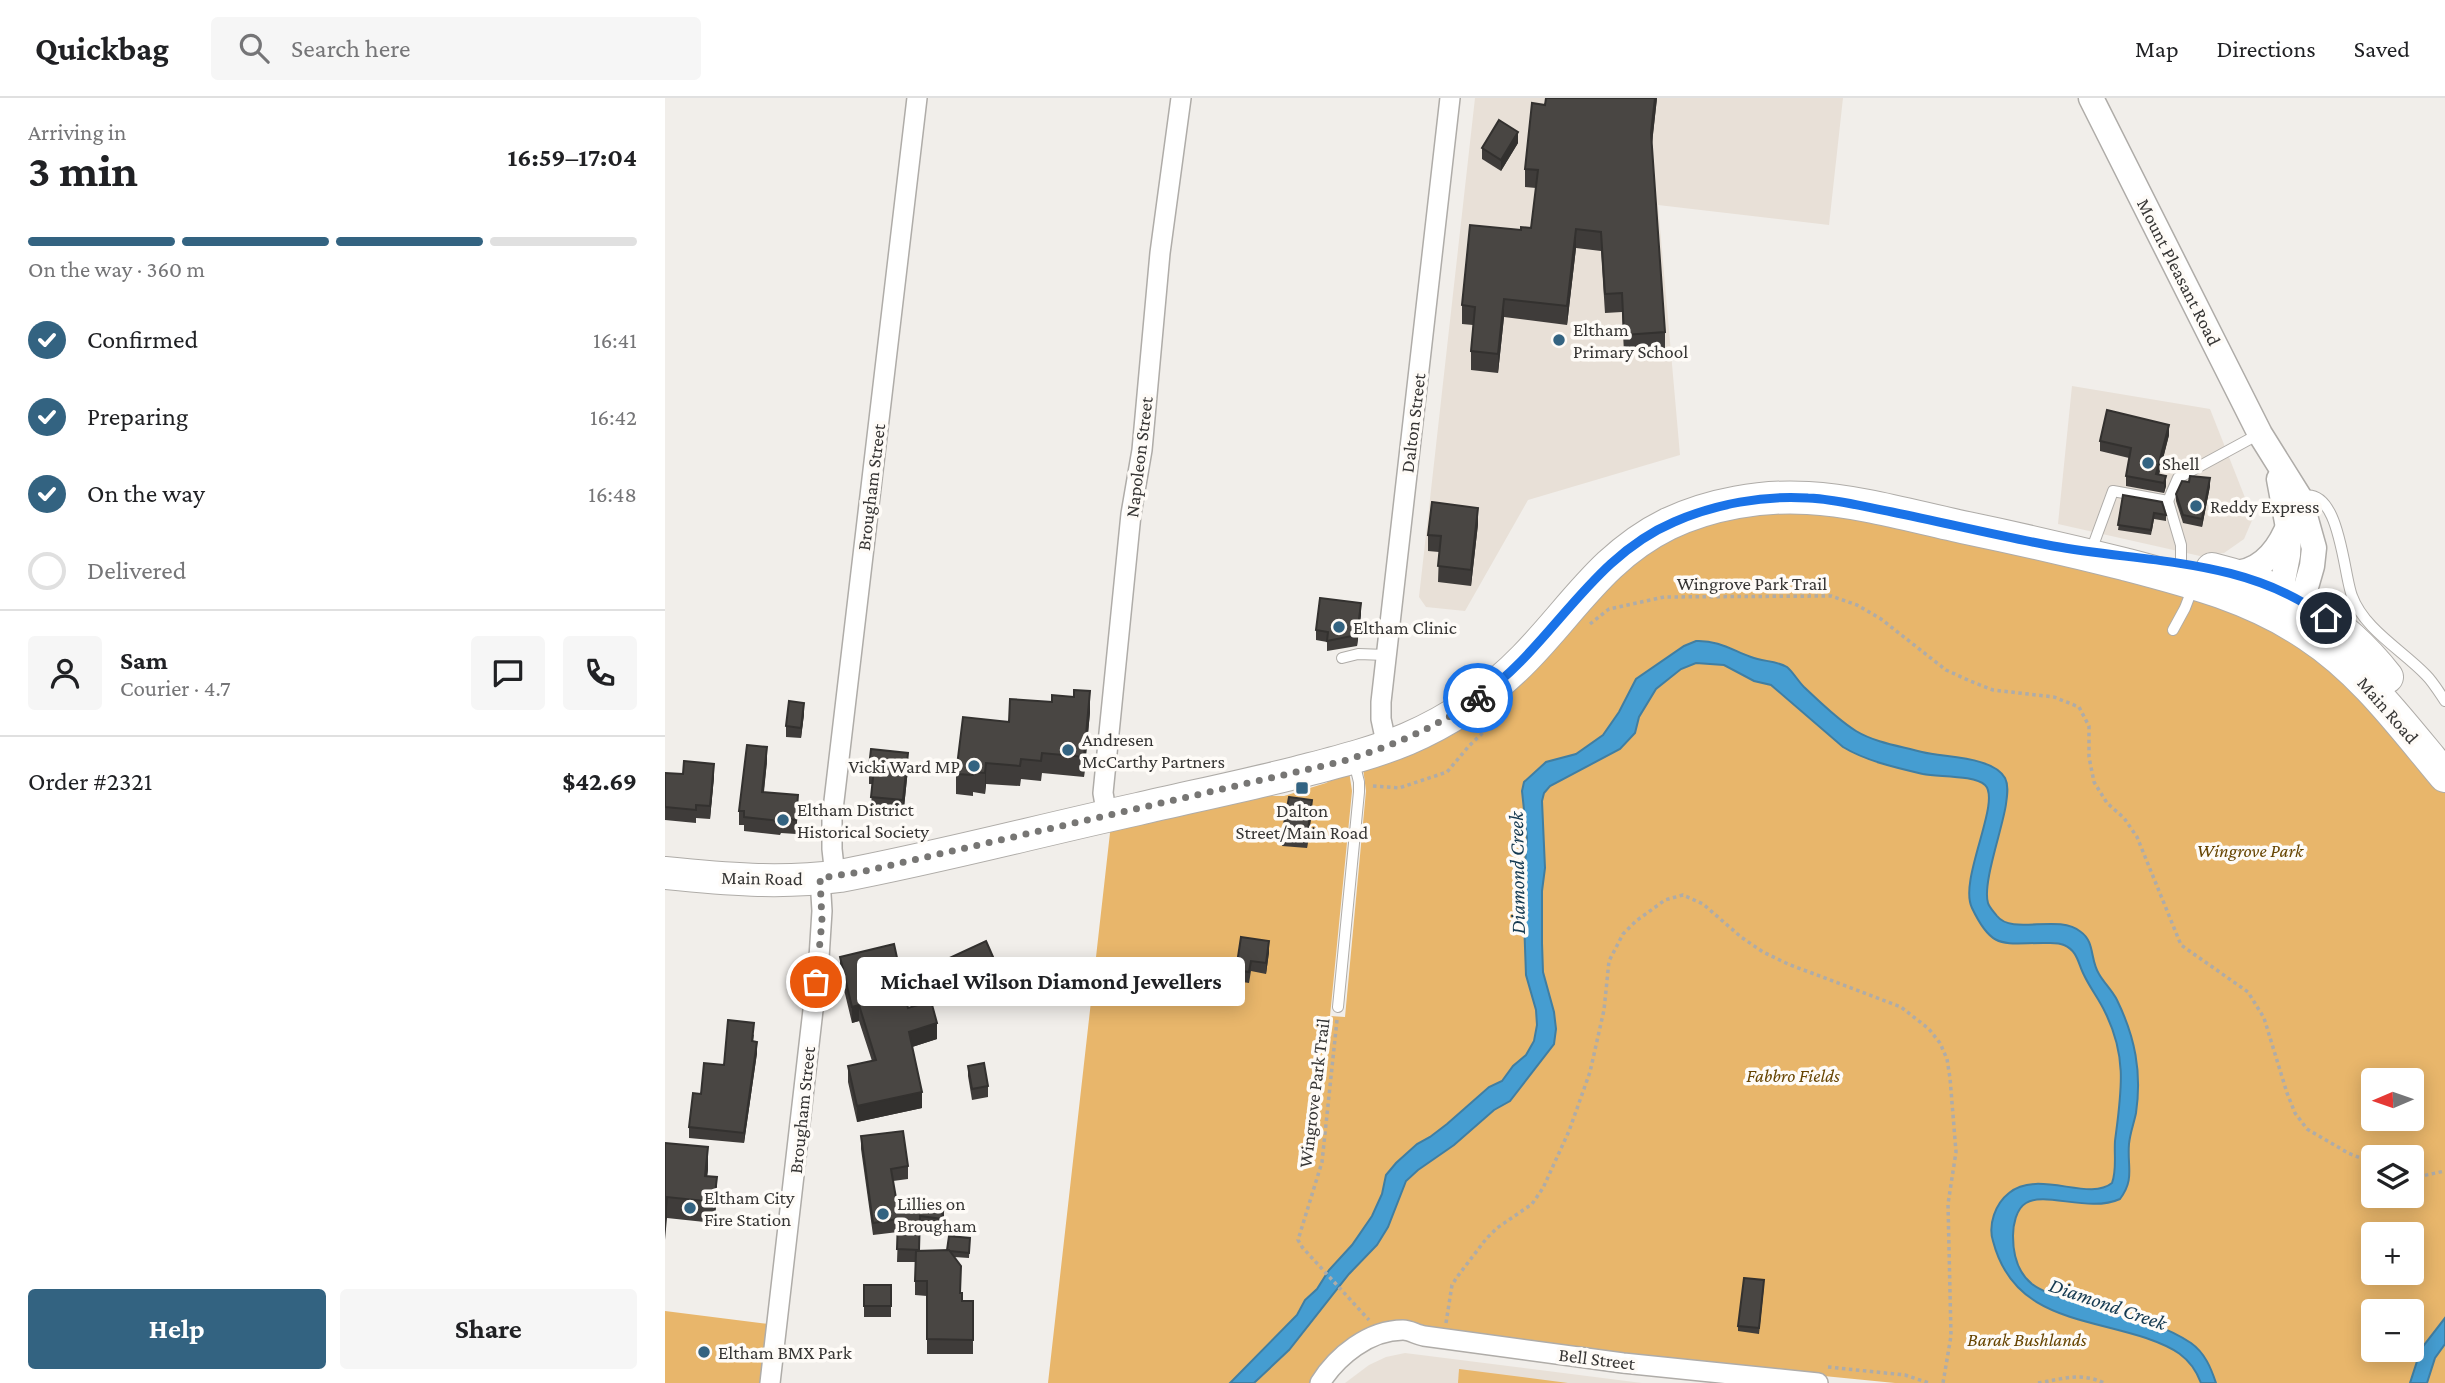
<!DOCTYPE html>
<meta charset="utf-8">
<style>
body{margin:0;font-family:"Crimson Pro",serif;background:#f6f6f6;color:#202124;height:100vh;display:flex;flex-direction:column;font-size:26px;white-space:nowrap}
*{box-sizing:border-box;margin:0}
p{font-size:23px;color:#757577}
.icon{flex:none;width:38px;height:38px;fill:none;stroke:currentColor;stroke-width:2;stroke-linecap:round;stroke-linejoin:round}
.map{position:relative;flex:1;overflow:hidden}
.details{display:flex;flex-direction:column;background:#fff;width:665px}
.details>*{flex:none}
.needle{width:46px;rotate:268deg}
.tools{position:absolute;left:1696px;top:970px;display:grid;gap:14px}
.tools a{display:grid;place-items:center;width:63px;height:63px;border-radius:7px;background:#fff;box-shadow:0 4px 18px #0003;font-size:35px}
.pin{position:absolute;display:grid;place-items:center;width:60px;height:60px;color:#fff;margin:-30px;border:4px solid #fff;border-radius:50%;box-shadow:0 2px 7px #0007}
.courier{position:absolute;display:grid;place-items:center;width:70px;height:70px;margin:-35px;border:5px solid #1a73e8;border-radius:50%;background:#fff;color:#222;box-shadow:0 2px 9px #0007}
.bubble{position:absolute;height:49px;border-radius:7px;background:#fff;box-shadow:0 4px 18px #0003;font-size:23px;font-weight:700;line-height:49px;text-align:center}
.headline em{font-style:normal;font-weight:700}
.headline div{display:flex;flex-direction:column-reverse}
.headline{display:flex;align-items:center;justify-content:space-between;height:119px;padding:0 28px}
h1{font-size:46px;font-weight:700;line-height:52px}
.bar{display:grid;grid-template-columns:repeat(4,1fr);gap:10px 7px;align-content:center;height:84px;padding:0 28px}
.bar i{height:9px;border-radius:5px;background:#e0e0e0}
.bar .active{background:#336381}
.bar p{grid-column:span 4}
.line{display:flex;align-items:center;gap:18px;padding:0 28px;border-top:2px solid #e0e0e0}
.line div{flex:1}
.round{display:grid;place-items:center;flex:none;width:74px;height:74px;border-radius:7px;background:#f6f6f6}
ol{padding:0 28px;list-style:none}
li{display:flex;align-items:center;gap:21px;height:77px}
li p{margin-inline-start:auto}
li .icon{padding:7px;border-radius:50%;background:#336381;color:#fff;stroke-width:4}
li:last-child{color:#757577}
li i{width:38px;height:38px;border:4px solid #e0e0e0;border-radius:50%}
.cta{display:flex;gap:14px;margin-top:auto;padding:14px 28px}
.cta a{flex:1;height:80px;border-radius:7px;background:#336381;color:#fff;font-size:28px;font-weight:700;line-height:80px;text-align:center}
.cta a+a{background:#f6f6f6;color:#202124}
header{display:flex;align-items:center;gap:42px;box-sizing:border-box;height:98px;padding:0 35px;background:#fff;border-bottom:2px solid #e0e0e0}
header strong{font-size:33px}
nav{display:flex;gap:38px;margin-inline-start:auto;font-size:24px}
.search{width:490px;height:63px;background:#f6f6f6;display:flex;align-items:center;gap:18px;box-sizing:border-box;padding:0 24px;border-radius:7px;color:#757577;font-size:26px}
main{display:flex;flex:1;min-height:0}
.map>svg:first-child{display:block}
.built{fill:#e8e0d7}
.green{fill:#e8b66b;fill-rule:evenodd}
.water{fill:#459dd1;stroke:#407ea2;stroke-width:2}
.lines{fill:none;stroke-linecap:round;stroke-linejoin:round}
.service-casing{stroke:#afaca8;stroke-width:12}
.minor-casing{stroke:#afaca8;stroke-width:22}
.tertiary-casing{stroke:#afaca8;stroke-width:27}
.primary-casing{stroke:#afaca8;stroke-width:34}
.path{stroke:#aeaca9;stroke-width:3.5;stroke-dasharray:3.5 3.5;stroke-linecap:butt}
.service{stroke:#fff;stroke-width:10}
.minor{stroke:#fff;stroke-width:19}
.tertiary{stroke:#fff;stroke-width:24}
.primary{stroke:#fff;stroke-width:32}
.wall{fill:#3f3c3a}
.shaded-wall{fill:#33312f}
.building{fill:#494643;stroke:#33312f;stroke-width:2}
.done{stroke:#777674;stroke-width:7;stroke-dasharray:0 12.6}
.route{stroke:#1a73e8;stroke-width:9}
.poi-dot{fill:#336381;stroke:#fefbf7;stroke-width:2.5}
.labels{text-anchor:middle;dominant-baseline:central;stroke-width:7;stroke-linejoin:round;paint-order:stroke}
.street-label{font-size:19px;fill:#363534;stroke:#fefbf7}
.poi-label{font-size:19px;fill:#363534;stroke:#fefbf7;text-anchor:start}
.park-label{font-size:19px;font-style:italic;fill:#664401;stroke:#fefbf7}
.water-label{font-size:21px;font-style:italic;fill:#143950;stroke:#fefbf7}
</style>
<header>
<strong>Quickbag</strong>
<div class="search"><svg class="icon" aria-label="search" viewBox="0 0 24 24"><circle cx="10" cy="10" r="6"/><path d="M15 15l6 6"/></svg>Search here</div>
<nav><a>Map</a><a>Directions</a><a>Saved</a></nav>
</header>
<main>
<section class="details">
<div class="headline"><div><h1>3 min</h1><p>Arriving in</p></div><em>16:59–17:04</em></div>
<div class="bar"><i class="active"></i><i class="active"></i><i class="active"></i><i></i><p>On the way · 360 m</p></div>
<ol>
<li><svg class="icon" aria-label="check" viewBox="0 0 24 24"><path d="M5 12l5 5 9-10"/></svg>Confirmed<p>16:41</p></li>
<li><svg class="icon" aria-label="check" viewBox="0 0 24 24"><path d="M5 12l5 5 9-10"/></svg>Preparing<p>16:42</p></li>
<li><svg class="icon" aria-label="check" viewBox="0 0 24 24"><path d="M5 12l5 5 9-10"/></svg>On the way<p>16:48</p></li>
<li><i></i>Delivered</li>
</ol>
<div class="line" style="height:126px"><a class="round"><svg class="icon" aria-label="person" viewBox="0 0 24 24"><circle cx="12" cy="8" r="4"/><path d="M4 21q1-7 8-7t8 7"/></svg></a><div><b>Sam</b><p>Courier · 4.7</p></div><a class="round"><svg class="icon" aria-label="chat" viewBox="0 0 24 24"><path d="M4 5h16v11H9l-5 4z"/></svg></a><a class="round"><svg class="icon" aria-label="phone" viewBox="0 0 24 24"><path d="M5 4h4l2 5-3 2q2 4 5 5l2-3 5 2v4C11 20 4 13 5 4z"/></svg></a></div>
<div class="line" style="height:91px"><div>Order #2321</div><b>$42.69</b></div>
<div class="cta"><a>Help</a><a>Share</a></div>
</section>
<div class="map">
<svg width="1780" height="1285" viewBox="0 0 1780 1285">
<rect width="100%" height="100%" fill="#f1eeea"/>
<g class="built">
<path d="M810,0h368l-14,127 -171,-20 22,250 -152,45 -63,111 -39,-4 -7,-10z"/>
<path d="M1407,288l138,23 43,109 -9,21 -20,14 -24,3 -142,-32z"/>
<path d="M740,1255l237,30h-297l24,-18 17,-8z"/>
</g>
<g class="green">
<path d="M1139,410l260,52 24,12 36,8 40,4 135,52 146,147v600h-550l-226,-22 -266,-35 -90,57h-59l35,-32 -7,-19 -52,51h-182l63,-559 129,-28h44l42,-13 23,-12 3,20 -22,225 15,1 21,-226 -3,-23 49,-18 210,-186 92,-46zM1708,982h38v38h-38zM1708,1059h38v38h-38zM1708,1136h38v38h-38zM1708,1213h38v38h-38z"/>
<path d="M0,1213l104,13 -7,59h-97z"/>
<path d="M794,1271l109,14h-110z"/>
</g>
<g class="water">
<path d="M1031,543c22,-1 36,9 55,16 12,5 24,3 36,10 6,5 11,14 17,20 16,15 34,33 52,44 20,12 44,15 66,21 23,6 70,4 83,26 4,8 2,18 1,26 -3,23 -24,80 -18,99 1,4 6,9 9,13 16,20 61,-3 84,16 14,10 9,28 18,42 5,9 13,16 18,26 18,37 25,72 19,113 -2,10 -6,20 -7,31 -2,23 6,35 -9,55 -31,14 -75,-8 -94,4 -10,6 -13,22 -13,33 0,19 4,36 19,48 12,9 29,14 44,18 38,12 81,18 115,41 14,10 20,25 25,40h-15c-10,-27 -29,-36 -55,-45 -64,-21 -133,-20 -153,-97 -5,-16 2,-37 16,-48 29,-24 80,9 103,-10 5,-13 2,-28 3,-42 6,-48 13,-83 -10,-129 -6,-13 -15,-24 -21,-37 -6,-11 -6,-24 -20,-30 -6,-3 -14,-2 -21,-2 -41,0 -51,7 -71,-35 -14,-28 30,-107 13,-123 -10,-10 -47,-8 -62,-11 -26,-6 -57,-13 -80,-27l-72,-62 -17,-4 -30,-16 -28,-2 -15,6 -25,20 -17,28 -4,16 -15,16 -70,37 -6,7 -2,8 3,67 -3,23v52l1,29 11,40 2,17 -2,15 -44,57 -16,9 -40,35 -36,25 -12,11 -18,46 -11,18 -28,29 -60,76 -35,33h-24l67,-68 8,-15 12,-11 12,-19 23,-25 20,-29 10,-22 4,-19 10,-12 21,-19 13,-7 17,-13 42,-37 13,-6 11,-15 13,-11 8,-14 3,-16 -1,-15 -10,-35 -3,-83 4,-54 -5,-47 2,-9 22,-20 30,-8 27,-19 16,-23 17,-33 48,-33z"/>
<path d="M1780,1220v26l-10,14 -8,25h-17l11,-34z"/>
</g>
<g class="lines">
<defs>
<g id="service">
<path d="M1635,399c40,-14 43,76 52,99 12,33 50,54 74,79 7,7 13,17 19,26"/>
<path d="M1503,403l10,-23 81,-44"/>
<path d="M1426,453l22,-60 55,10 13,44v19"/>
<path d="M1508,532l12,-22 8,-21"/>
<path d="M677,560l16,-4 28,1"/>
<path d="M673,909l21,-215v-10l-5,-20"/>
</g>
<g id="minor">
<path d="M722,649l-6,-28v-17l69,-604"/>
<path d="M442,718l-4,-23 28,-279 11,-64 18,-197 21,-155"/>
<path d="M170,778l-3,-27v-31l85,-720"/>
<path d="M105,1285l49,-425 3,-47 -2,-33"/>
<path d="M655,1285c17,-27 49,-53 83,-53 7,0 14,5 21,6l199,27 195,20"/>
</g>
<g id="tertiary">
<path d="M1426,0l169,336 40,64 14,50 -2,18 -10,35"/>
<path d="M1614,381l10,54 -1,22 -7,36"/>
<path d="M1562,475c29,2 48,-18 59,-42"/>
</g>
<g id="primary">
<path d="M1547,471c73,18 128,48 175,108"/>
<path d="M0,775c58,6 116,11 175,3 100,-19 198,-45 298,-67 52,-12 105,-23 157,-36 38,-10 76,-19 112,-34 44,-19 85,-47 118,-81 48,-49 78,-102 143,-134 42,-20 94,-29 140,-26 53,3 107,19 159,30 53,11 105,23 157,36 65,17 128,33 184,71 55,36 95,91 137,141"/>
</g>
</defs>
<use href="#service" class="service-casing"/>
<use href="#minor" class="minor-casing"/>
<use href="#tertiary" class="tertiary-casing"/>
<use href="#primary" class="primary-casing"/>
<g class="path">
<path d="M925,526l19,-15 55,-12 167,-1 26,9 24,14 65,51 24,11 23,9 61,7 25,10 10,19v31l5,25 13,21 17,15 13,19 44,108 67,47 16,26 23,75 8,20 12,16 41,24 25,10"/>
<path d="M708,688l26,2 48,-16 22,-26 41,-39"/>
<path d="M672,922l-15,142 -24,78 4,7 67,73"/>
<path d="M1746,1077l11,1 23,-5"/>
<path d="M781,1225l6,-38 5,-8 29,-38 11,-11 35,-24 11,-16 26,-57 21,-59 14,-62 5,-49 14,-27 13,-13 29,-21 18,-5 20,9 38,33 22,15 25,12 113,43 28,22 11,14 7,16 3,19 6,74 -8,52 3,132 -8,47"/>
<path d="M1163,1269l77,8 24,8"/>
<path d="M1373,1285c24,-4 43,-11 66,0"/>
</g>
<use href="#service" class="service"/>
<use href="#minor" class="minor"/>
<use href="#tertiary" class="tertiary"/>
<use href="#primary" class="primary"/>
</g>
<g class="wall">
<path d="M881,0h111l-5,46 13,188v19l-41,2 -2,-41 -17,1 -4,-62 -25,-3 -9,77 -63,-8 -6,56 -27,-3v-19l2,-26 -11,-1v-19l59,-75 10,-2 5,-40 -11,-1v-18l20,-64z"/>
<path d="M853,45l-17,28 -19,-12v-11z"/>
<path d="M1504,337l-10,40 7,11 -2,7 -38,-7v-10l3,-18 -29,-7v-10z"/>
<path d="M1545,388l-8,41 -19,-4 -7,-22v-7z"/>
<path d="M1458,397l43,20v6l-12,-2 -3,16 -33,-5z"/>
<path d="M813,426l-7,62 -33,-4 1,-30 -11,-1v-16z"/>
<path d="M696,516l-4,32 -30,5v-9l-11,-2v-10z"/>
<path d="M425,614l-6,65 -42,-4 -1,8 -20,-2 -1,7 -34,-2 -1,10 -12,-2v4l-17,-2v-20l53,-52z"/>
<path d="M139,616l-3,24 -15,-1v-11z"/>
<path d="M102,663l-3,31 34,17 -2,25 -15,-1 -1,2 -36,-4v-6h-5v-14z"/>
<path d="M204,669l39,2 -5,48 -32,-4 1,-29h-3z"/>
<path d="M0,675l49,4 -4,42 -14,-1v5l-31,-3z"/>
<path d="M647,712l-5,38 -25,-2v-11z"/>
<path d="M604,843v11l-3,22 -15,-3 -2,12 -13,-2v-11z"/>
<path d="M175,859l68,51 29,31 -25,8 10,61 -65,14 -9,-40v-16l24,-5 -13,-40 -7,2 -12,-50z"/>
<path d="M278,863l54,16 -43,20 -11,-25z"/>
<path d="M89,936l-1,8 4,11 -13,90 -55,-5v-11l12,-33 23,-29z"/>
<path d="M303,968l20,20v11l-16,3 -4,-24z"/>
<path d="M196,1038l47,30v13l-15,2 3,17 48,19 -2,15 -22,-4 -1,22h28l23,-12 -1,20 -15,-1 8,44h11v53h-46v-58l-12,-1v-33h-18l1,-30 -25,3 -12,-86z"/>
<path d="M0,1045l43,26 -1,7 10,22 -3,25 -47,-5z"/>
<rect x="199" y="1187" width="27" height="32"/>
<path d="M1099,1188l-5,48 -21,-3v-5z"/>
</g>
<g class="shaded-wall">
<path d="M990,0h2l-6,53v-18z"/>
<path d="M853,34v11l-17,28v-11z"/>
<path d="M911,131v19l-9,77v-19z"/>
<path d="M839,201v18l-6,56v-19z"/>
<path d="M1504,327v10l-12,46 -1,-7z"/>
<path d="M1501,378v10l-2,7v-10z"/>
<path d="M1545,380v8l-8,41v-8z"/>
<path d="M813,410v16l-7,62v-16z"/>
<path d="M696,505v11l-4,32v-11z"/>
<path d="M425,593v21l-6,65v-20z"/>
<path d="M139,605v11l-3,24v-10z"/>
<path d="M102,649v14l-5,45v-14z"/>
<path d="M243,655v16l-5,48v-17z"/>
<path d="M321,665v21l-1,10v-21z"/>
<path d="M49,666v13l-4,42v-13z"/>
<path d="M133,697v14l-2,25v-14z"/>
<path d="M647,702v10l-5,38v-10z"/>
<path d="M604,843v11l-3,22v-11z"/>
<path d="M332,868v11l-43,20v-11z"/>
<path d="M194,907v16l-7,2v-16z"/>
<path d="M272,925v16l-28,9v-16z"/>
<path d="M92,944v11l-13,90v-10z"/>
<path d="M257,994v16l-65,14v-16z"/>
<path d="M43,1049v22l-3,28v-21z"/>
<path d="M52,1079v21l-3,25v-21z"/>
<path d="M2,1099v21l-2,22v-21z"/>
<path d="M279,1107v12l-2,15v-13z"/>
</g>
<g class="building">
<path d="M881,0h109l-4,35 14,199 -41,3 -2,-42 -17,1 -4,-62 -25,-3 -9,77 -63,-7 -6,55 -27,-3 4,-44 -13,-2 8,-80 51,5v-3l10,1 7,-58 -13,-1 7,-66 13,2z"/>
<path d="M834,22l19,12 -17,28 -19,-12z"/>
<path d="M1442,312l62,15 -13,49 10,2 -2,7 -38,-7 5,-28 -31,-7z"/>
<path d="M1525,378l20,2 -8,41 -19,-4 -7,-21 6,-13 7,1z"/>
<path d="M1458,397l39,7 4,13 -12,-2 -3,17 -33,-5z"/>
<path d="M767,404l46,6 -7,62 -33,-4 3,-30 -13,-1z"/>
<path d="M655,500l41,5 -4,32 -30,6 1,-9 -12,-2z"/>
<path d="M409,592l16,1 -6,66 -42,-4 -1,8 -20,-2 -1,7 -34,-3 -1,10 -12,-1v3l-17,-1 7,-57 46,5 1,-23 42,3v-7l22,2z"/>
<path d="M124,603l15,2 -3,25 -15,-2z"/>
<path d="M82,647l20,2 -5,45 36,3 -2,25 -15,-2 -1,3 -36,-4v-6h-5z"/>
<path d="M206,651l37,4 -5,47 -32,-3 3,-29 -5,-1z"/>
<path d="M19,663l30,3 -4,42 -14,-1v5l-31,-3v-34l18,1z"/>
<path d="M624,699l23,3 -5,38 -25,-3z"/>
<path d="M576,839l28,4 -3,22 -15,-2 -2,11 -13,-2z"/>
<path d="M321,843l11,25 -43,20 -11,-25z"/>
<path d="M229,846l14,64 23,-7 6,22 -28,9 13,60 -65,14 -9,-40 28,-6 -17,-55 -7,2 -12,-50z"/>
<path d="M63,922l26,3 -2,18 5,1 -13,91 -55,-6 4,-34 8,1 3,-31 20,2z"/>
<path d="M319,965l4,23 -16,3 -4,-23z"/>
<path d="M238,1033l5,35 -17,3 5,29 48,7 -2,14 -22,-3 -1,34 -22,-1 1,-30 -25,4 -12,-87z"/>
<path d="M0,1045l43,4 -3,29 12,1 -3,25 -47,-5 -2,22z"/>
<path d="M284,1138l21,2 -1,15 -19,-2 -3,-1z"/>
<path d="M284,1152l12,16 -1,27h2v8h11v39l-46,-1v-58h-12l1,-30z"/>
<path d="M1079,1180l20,2 -5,48 -21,-2z"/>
<rect x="199" y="1187" width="27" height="21"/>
</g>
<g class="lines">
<path class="done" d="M151,884l6,-61 -2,-43 41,-6 479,-110c50,-15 96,-34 138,-64"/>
<path class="route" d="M813,600c74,-51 111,-140 196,-176 41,-18 90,-27 134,-24 28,1 57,9 84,14 54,11 107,24 161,34 93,17 195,12 273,72"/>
</g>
<g class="poi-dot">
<circle cx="894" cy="242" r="7"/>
<circle cx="1483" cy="365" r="7"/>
<circle cx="1531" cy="408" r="7"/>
<circle cx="674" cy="529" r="7"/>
<circle cx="403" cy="652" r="7"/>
<circle cx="309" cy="668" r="7"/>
<rect x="630" y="683" width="14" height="14" rx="3.5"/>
<circle cx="118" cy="722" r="7"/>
<circle cx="25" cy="1110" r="7"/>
<circle cx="218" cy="1116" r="7"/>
<circle cx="39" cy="1254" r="7"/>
</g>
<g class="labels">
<g class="street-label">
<text transform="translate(1514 174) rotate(63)">Mount Pleasant Road</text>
<text transform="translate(748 325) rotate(-83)">Dalton Street</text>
<text transform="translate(474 359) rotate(-83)">Napoleon Street</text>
<text transform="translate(206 389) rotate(-83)">Brougham Street</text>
<text x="1087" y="485">Wingrove Park Trail</text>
<text transform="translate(1723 612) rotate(49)">Main Road</text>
<text transform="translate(97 780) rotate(1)">Main Road</text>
<text transform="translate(649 995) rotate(-83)">Wingrove Park Trail</text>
<text transform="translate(137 1012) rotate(-84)">Brougham Street</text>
<text transform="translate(932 1261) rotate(7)">Bell Street</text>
</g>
<g class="poi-label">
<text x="908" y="231">Eltham<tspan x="908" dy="22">Primary School</tspan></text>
<text x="1497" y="365">Shell</text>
<text x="1545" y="408">Reddy Express</text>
<text x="688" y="529">Eltham Clinic</text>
<text x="417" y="641">Andresen<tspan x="417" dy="22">McCarthy Partners</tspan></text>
<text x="295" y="668" text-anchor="end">Vicki Ward MP</text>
<text x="132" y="711">Eltham District<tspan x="132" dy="22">Historical Society</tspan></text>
<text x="637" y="712" text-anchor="middle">Dalton<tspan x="637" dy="22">Street/Main Road</tspan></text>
<text x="39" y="1099">Eltham City<tspan x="39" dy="22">Fire Station</tspan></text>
<text x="232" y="1105">Lillies on<tspan x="232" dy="22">Brougham</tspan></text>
<text x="53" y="1254">Eltham BMX Park</text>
</g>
<g class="park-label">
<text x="1585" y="752">Wingrove Park</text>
<text x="1128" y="977">Fabbro Fields</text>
<text x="1362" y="1241">Barak Bushlands</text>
</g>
<g class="water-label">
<text transform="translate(852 775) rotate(-91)">Diamond Creek</text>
<text transform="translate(1443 1206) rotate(19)">Diamond Creek</text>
</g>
</g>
</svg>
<div class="tools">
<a><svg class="needle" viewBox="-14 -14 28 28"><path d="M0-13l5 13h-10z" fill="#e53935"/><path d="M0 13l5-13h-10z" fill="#757577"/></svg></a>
<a><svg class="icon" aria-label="layers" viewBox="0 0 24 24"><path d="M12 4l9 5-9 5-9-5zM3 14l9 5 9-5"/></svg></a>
<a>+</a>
<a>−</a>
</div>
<div class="pin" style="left:151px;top:884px;background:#ea580c"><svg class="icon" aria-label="bag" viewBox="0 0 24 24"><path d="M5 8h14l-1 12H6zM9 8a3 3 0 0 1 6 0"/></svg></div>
<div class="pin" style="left:1661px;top:520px;background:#1f2937"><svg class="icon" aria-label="home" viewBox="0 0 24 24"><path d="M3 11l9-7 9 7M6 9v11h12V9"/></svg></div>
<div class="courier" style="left:813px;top:600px"><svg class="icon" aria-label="bike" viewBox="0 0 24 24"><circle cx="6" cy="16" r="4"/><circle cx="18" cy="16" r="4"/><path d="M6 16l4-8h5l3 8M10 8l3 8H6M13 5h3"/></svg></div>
<div class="bubble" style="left:192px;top:859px;width:388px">Michael Wilson Diamond Jewellers</div>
</div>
</main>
